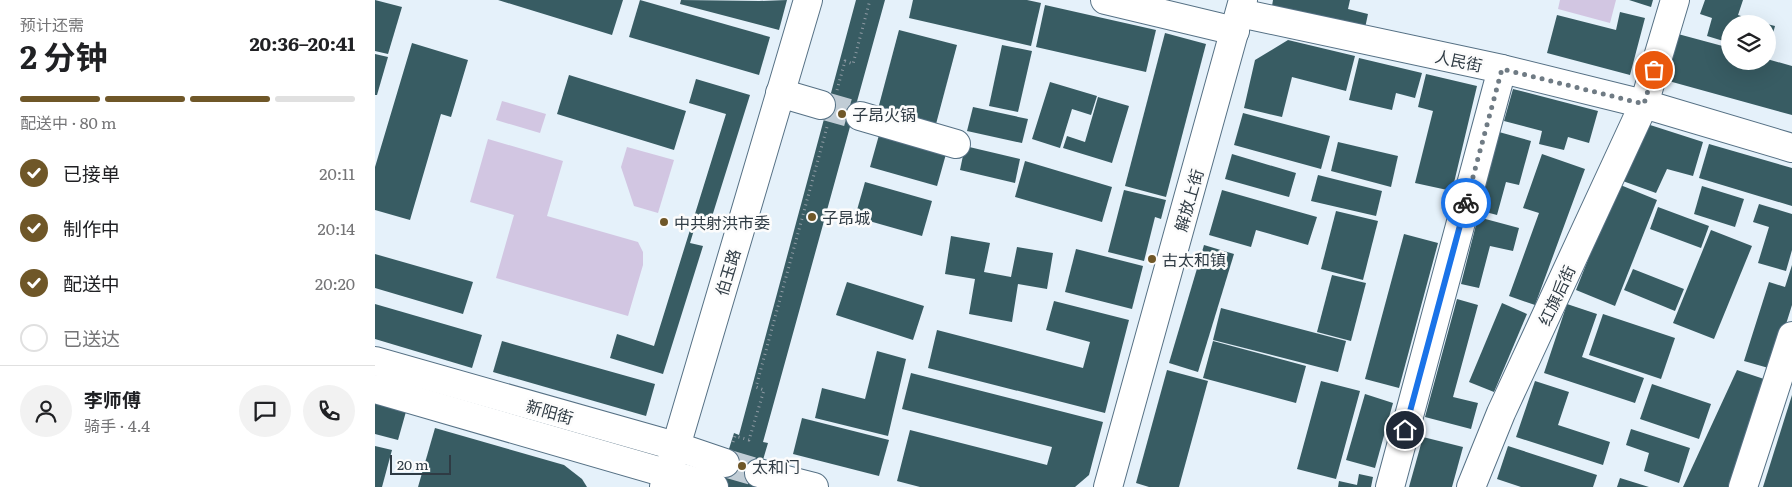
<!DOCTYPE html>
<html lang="zh">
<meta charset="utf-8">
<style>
body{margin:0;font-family:Literata,"Noto Sans SC",serif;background:#f2f2f2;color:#202124;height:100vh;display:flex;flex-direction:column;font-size:19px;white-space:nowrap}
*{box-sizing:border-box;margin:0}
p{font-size:16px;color:#757577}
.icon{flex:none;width:28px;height:28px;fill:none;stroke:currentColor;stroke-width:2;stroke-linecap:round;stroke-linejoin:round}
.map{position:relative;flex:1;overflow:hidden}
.drawer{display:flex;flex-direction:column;background:#fff;width:375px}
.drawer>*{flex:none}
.buttons{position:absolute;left:1346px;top:15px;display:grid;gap:10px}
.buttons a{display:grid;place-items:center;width:55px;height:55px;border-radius:50%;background:#fff;box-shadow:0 5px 20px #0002;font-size:25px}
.scale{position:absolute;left:15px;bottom:12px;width:61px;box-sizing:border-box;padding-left:5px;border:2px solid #2f3b44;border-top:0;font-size:14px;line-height:18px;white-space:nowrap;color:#2f3b44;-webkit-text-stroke:4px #fcfcfc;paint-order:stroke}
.pin{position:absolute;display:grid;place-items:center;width:42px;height:42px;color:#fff;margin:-21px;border:2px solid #fff;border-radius:50%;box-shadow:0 1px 5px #0007}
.courier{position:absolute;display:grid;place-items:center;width:50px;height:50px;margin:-25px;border:4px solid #1a73e8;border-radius:50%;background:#fff;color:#222;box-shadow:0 1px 6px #0007}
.summary em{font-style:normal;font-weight:700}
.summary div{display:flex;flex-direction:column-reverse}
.summary{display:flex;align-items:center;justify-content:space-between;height:85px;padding:0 20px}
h1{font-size:32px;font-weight:700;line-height:38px}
.bar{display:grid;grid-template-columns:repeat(4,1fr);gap:8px 5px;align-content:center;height:60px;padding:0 20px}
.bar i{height:6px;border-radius:4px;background:#e0e0e0}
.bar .active{background:#6f5728}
.bar p{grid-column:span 4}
.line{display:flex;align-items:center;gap:12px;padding:0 20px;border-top:1px solid #e0e0e0}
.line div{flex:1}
.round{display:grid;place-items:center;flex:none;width:52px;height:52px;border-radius:26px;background:#f2f2f2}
ol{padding:0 20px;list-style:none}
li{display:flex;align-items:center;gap:15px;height:55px}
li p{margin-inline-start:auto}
li .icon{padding:5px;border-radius:50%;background:#6f5728;color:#fff;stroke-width:4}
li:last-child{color:#757577}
li i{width:28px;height:28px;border:2px solid #e0e0e0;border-radius:50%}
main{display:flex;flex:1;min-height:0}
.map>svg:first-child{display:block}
.green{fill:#d2c6e2}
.building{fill:#385c63}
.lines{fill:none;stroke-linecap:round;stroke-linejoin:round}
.minor-tunnel{stroke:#c1cdd6;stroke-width:28;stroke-dasharray:28 14;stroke-linecap:butt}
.major-tunnel{stroke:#c1cdd6;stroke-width:28;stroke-dasharray:28 14;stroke-linecap:butt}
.minor-casing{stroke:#567185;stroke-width:30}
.major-casing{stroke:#567185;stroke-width:30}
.path{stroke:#8f9ba4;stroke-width:3;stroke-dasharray:1 4;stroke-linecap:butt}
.minor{stroke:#fff;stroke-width:28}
.major{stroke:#fff;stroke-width:28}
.done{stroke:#6f7b84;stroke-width:5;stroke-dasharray:0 9}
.route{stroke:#1a73e8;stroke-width:6}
.poi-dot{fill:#6f5728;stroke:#fcfcfc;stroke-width:2}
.labels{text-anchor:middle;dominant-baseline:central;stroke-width:5;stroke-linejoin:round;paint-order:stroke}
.street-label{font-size:16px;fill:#2f3b44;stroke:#fcfcfc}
.poi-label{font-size:16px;fill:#2f3b44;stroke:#fcfcfc;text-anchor:start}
</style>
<main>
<section class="drawer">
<div class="summary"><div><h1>2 分钟</h1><p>预计还需</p></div><em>20:36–20:41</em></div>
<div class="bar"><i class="active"></i><i class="active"></i><i class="active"></i><i></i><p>配送中 · 80 m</p></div>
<ol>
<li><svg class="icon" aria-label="check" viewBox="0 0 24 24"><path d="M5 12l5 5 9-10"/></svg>已接单<p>20:11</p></li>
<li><svg class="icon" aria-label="check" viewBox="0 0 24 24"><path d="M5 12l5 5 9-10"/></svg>制作中<p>20:14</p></li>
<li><svg class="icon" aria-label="check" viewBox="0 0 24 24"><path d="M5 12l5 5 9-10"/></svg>配送中<p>20:20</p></li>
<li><i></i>已送达</li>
</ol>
<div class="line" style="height:90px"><a class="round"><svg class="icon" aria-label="person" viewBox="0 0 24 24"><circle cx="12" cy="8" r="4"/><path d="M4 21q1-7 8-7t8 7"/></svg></a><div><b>李师傅</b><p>骑手 · 4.4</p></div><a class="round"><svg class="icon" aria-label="chat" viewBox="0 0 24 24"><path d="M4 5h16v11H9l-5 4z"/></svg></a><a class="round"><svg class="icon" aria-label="phone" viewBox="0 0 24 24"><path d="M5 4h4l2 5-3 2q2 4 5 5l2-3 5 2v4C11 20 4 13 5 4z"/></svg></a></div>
</section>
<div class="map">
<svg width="1417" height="487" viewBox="0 0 1417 487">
<rect width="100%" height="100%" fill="#e5f1fa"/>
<g class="green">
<path d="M1185,0h56l-6,23 -52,-14z"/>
<path d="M127,101l44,13 -6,19 -44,-13z"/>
<path d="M113,139l75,22 -16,55 91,26 5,10v13l-15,51 -132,-38 18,-63 -44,-13z"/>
<path d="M252,147l47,13 -16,53 -24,-7 -13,-39z"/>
</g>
<g class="building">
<path d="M0,0l27,7 -14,47 -13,-3z"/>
<path d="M123,0h125l-11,35z"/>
<path d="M265,0l130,37 -11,38 -130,-38z"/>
<path d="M306,0l78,1 28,-1 -8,30 -99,-26z"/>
<path d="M481,0h29l-122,442 5,1 -13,44h-38l17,-54 5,2z"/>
<path d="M538,0h114l14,3 -10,43 -122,-28z"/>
<path d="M898,0h77l-2,9 20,5 -3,14 -93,-22z"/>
<path d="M1254,0h24l-2,7z"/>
<path d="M1330,0h38l-5,15 27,9h-35v19l-23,-7 5,-18 -12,-4z"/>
<path d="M670,5l111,25 -10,42 -110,-25z"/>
<path d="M1245,12l25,6 -15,57 -83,-22 10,-38 59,15z"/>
<path d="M1392,24l8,2 -7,25h-1z"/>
<path d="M524,30l58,15 -21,79 -58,-15z"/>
<path d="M790,33l41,11 -40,153 -41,-11z"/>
<path d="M1303,34l52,14v13h37v-2l25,7v49l-127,-35z"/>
<path d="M913,40l67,16 -9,35 -54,-14 -10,40 -38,-9 11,-48z"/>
<path d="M37,43l56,17 -17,57 -10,-3 -31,106 -35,-10v-43z"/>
<path d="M627,45l30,6 -14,61 -29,-6z"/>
<path d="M0,54l13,3 -11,38h-2z"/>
<path d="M984,58l63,15 -7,25 -19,-5 -4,17 -43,-10z"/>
<path d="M1051,74l51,12 -25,105 -37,-8 18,-72 -15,-4z"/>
<path d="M194,75l117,36 -12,39 -117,-36z"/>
<path d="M321,79l54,16 -40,128 -13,-3 -7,23 13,3 -40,128 -53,-16 7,-24 37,12 72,-232 -37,-11z"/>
<path d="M675,82l47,14 -6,19 -19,-6 -12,39 -28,-9z"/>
<path d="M1138,89l85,22 -9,32 -21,-6 -4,13 -25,-6 3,-13 -38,-10z"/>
<path d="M723,97l31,9 -17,57 -49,-15 4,-12 18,6z"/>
<path d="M598,107l55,12 -6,24 -55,-12z"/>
<path d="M868,113l87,23 -9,33 -87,-24z"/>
<path d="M1272,124l56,18 -10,34 -26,-7 -11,24 -36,-13z"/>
<path d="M1124,132l32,9 -12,44 -13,-3 -9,33 -19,-5z"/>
<path d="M504,135l67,19 -9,32 -67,-19z"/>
<path d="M963,142l60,14 -7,31 -60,-16z"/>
<path d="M1334,144l83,24v38l-93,-28z"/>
<path d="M590,146l55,13 -5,24 -55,-13z"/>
<path d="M857,154l64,19 -7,24 -64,-18z"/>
<path d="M1167,154l43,15 -50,136 -26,-9 30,-83 -16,-5z"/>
<path d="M650,161l87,26 -10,35 -87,-25z"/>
<path d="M943,175l64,16 -6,25 -65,-15z"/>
<path d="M490,182l67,19 -10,35 -67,-19z"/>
<path d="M1243,184l39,16 -42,106 -39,-16z"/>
<path d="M1327,186l42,13 -9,28 -41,-13z"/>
<path d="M749,190l42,10 -5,19 -6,-2 -11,44 -36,-9z"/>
<path d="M847,190l95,27 -9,28 -52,-15 -5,17 -42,-12z"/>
<path d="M1384,204l33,10v36l-6,21 -28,-8 11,-36 -16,-5z"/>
<path d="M1283,207l51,19 -8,22 -51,-19z"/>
<path d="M961,211l42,10 -15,59 -42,-11z"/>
<path d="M1103,217l41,11 -6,23 -23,-5 -11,42 -18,-4z"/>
<path d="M1336,230l41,16 -38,93 -41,-16z"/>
<path d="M1029,234l34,9 -39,145 -34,-9z"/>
<path d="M576,236l39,7 -6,29 27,5 6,-30 36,6 -6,36 -29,-5 -6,38 -43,-8 6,-35 -30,-5z"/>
<path d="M829,245l30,9 -36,118 -29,-9z"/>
<path d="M701,249l67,17 -11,43 -67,-17z"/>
<path d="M0,254l98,28 -10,32 -88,-26z"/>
<path d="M1417,265v40l-20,64 -28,-8 25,-79 16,5z"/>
<path d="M1258,269l51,20 -9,22 -51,-21z"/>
<path d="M957,275l34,8 -15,58 -34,-9z"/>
<path d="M472,282l77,24 -11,34 -77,-25z"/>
<path d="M1082,299l21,6 -25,92 25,6 -7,26 -46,-12z"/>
<path d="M679,301l75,19 -24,93 -177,-45 9,-38 146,38 7,-26 -44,-12z"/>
<path d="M1127,303l25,11 -33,78 -25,-10z"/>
<path d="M0,304l107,31 -10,33 -97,-29z"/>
<path d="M1192,304l30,10 -15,43 62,21 -9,25 -91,-30z"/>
<path d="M846,308l125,33 -8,31 -125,-32z"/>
<path d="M1228,314l72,24 -14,41 -72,-24z"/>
<path d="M127,341l153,43 -9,32 -153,-44z"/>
<path d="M838,341l93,25 -10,37 -93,-25z"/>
<path d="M502,351l29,8 -18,77 -73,-18 7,-30 43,11z"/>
<path d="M792,370l41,11 -29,106h-30l-13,-4z"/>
<path d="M1362,370l33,11 -38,106h-49z"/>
<path d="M536,373l192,49 -14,53 -14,12h-155l-23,-6 13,-51 137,35 5,-18 -150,-38z"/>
<path d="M946,381l39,10 -24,88 -39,-10z"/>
<path d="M1160,381l34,11 -11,33 52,17 -7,23 -87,-28z"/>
<path d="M1277,384l59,20 -12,35 -59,-20z"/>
<path d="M990,394l28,9 -18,65 -29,-8z"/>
<path d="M1417,395v92h-29z"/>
<path d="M0,400l32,8 -9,32 -23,-6z"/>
<path d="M427,418l87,22 -10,36 -86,-22z"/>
<path d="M60,428l129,37 18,14 5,8h-169z"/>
<path d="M1256,429l59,19 -11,35 -35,-12 5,-18 -23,-8z"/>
<path d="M1048,437l40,10 -11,40h-43z"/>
<path d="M0,446l17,4 -10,37h-7z"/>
<path d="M1133,446l89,29 -4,12h-72l-24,-8z"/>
<path d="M984,474l14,3 -2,10h-33l1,-6 18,4z"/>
<path d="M1245,478l29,9h-32z"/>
</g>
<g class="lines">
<path class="minor-tunnel" d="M446,105l39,11"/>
<path class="major-tunnel" d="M350,463l34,10"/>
<defs>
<g id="minor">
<path d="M730,0l130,31"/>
<path d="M865,13l262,56 142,35 148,44"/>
<path d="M405,93l41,12"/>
<path d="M485,116l96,28"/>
<path d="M733,487l135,-487"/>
<path d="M1015,487l112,-418"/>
<path d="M1096,487l30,-74 143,-309 31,-104"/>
<path d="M1368,487l49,-151"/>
</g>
<g id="major">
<path d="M0,361l300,85 50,17"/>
<path d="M0,389l339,98"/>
<path d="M384,473l55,14"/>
<path d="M289,487l144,-487"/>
</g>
</defs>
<use href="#minor" class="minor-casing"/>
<use href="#major" class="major-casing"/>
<g class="path">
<path d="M462,90l8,-29 8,3 17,-64"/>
<path d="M358,442l2,-6 14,4 15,-50 -8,-3 71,-260"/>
</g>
<use href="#minor" class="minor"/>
<use href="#major" class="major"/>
</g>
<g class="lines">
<path class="done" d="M1091,203l36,-134 142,35 10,-34"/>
<path class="route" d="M1030,430l61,-227"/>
</g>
<g class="poi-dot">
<circle cx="467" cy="114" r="5"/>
<circle cx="437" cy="217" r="5"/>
<circle cx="289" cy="222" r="5"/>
<circle cx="777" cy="259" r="5"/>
<circle cx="367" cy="466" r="5"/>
</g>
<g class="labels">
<g class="street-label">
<text transform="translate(1084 60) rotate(12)">人民街</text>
<text transform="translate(813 200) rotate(-74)">解放上街</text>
<text transform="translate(352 272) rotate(-73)">伯玉路</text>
<text transform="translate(1181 295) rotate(-65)">红旗后街</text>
<text transform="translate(175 411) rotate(16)">新阳街</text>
</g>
<g class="poi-label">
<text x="477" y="114">子昂火锅</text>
<text x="447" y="217">子昂城</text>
<text x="299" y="222">中共射洪市委</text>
<text x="787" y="259">古太和镇</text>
<text x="377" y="466">太和门</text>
</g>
</g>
</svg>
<div class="buttons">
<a><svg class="icon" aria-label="layers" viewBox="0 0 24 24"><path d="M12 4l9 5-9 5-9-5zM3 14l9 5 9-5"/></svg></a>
</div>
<div class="scale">20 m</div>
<div class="pin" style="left:1279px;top:70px;background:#ea580c"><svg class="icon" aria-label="bag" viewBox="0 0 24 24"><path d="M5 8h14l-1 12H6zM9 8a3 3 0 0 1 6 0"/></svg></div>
<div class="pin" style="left:1030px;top:430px;background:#1f2937"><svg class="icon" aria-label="home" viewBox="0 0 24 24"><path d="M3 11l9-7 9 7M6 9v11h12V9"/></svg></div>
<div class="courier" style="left:1091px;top:203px"><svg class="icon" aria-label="bike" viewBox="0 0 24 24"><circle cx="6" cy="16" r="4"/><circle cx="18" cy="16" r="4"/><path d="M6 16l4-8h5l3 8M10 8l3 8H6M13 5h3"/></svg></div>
</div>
</main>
